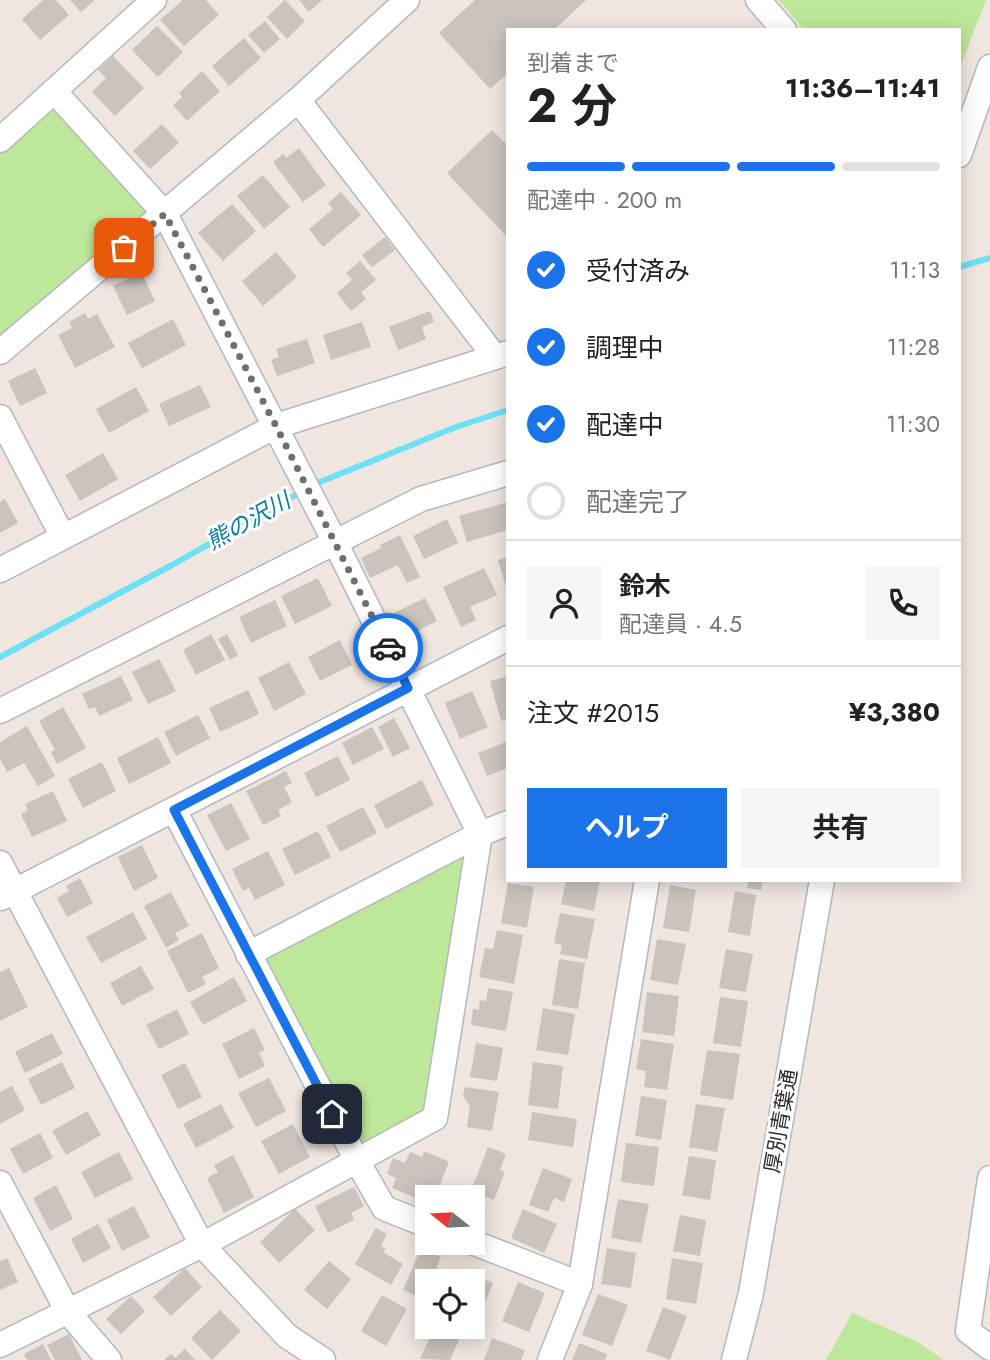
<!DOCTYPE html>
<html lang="ja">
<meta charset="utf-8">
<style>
body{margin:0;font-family:Jost,"Noto Sans JP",sans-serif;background:#f6f6f6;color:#222;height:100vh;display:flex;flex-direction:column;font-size:26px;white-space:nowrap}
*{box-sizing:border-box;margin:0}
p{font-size:23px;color:#767676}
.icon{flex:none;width:38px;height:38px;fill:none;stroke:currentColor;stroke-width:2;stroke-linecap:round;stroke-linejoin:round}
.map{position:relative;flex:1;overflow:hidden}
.drawer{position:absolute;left:506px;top:28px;width:455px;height:854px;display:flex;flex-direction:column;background:#fff;border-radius:0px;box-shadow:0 4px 18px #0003}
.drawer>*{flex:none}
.needle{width:46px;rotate:288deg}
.buttons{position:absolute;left:415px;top:1185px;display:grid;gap:14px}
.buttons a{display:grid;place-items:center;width:70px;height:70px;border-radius:0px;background:#fff;box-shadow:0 4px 18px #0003;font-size:35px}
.pin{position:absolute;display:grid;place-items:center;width:60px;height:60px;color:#fff;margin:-30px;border-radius:14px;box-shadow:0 4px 10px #0006}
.courier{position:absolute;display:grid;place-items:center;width:70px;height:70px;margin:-35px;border:5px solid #1a73e8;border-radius:50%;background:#fff;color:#222;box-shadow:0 2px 9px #0007}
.headline em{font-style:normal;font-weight:700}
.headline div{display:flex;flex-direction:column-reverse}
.headline{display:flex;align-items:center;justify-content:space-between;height:119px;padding:0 21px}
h1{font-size:46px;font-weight:700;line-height:52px}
.bar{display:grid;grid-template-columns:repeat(4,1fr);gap:10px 7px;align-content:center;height:84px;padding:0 21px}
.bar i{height:9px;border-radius:5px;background:#e0e0e0}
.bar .current{background:#1a73e8}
.bar p{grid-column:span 4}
.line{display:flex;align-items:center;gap:18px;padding:0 21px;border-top:2px solid #e0e0e0}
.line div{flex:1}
.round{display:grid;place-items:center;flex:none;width:74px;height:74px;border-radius:0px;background:#f6f6f6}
ol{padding:0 21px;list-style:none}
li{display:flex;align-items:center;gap:21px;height:77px}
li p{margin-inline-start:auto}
li .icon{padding:7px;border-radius:50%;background:#1a73e8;color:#fff;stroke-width:4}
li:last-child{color:#767676}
li i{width:38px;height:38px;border:4px solid #e0e0e0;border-radius:50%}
.action{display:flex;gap:14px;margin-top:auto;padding:14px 21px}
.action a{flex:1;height:80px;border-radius:0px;background:#1a73e8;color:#fff;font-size:28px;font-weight:700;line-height:80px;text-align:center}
.action a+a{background:#f6f6f6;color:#222}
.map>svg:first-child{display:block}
.green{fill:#bde799}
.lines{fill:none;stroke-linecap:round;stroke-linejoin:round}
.stream{stroke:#6ee0f5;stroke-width:6}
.building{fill:#cac3be}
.minor-casing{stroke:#b3b7c1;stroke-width:27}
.minor{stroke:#fff;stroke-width:24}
.done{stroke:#716e6b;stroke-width:7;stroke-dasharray:0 12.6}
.route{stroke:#1a73e8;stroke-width:9}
.labels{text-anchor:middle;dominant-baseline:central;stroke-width:6;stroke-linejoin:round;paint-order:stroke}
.street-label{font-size:21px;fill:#2d2d2d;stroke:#fff}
.water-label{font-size:23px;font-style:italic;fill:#087c9f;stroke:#fff}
</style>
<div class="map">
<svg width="990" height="1360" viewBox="0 0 990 1360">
<rect width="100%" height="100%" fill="#efe6df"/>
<g class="green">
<path d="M779,0h207l-27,70v-40h-155z"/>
<path d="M54,91l111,123 -165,138v-212z"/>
<path d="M480,834l-45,284 -79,41 -108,-205z"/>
<path d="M852,1313l64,28 28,19h-118z"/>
</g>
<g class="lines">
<g class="stream">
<path d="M959,267l31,-9"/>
<path d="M310,486l146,-59 52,-17"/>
<path d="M0,657l172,-92 129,-73"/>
</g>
</g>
<g class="building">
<path d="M43,0h13l13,15 -29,25 -18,-21z"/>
<path d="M70,0h25l-14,12z"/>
<path d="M183,0h23l13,15 -35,31 -24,-26z"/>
<path d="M285,0l20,21 -18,18 -20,-22z"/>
<path d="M299,0h23l-13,12z"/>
<path d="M475,0h111l-32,30h-46v43l-18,16 -51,-56z"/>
<path d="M265,21l15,18 -16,14 -16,-18z"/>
<path d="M157,26l26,26 -25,25 -26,-27z"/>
<path d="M244,38l17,20 -32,28 -17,-20z"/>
<path d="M113,56l31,32 -29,28 -23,-24 14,-14 -8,-8z"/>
<path d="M202,71l18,20 -33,30 -14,-16 9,-8 -3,-4z"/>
<path d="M162,124l17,19 -29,26 -17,-18z"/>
<path d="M492,130l16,16v92l-61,-65z"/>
<path d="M299,148l27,37 -23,17 -30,-40 10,-8 3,4z"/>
<path d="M263,175l27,32 -26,22 -27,-33z"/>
<path d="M341,192l20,23 -38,32 -14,-18 24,-20 -5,-6z"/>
<path d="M232,204l24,27 -33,30 -25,-28z"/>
<path d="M385,237l10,13 -23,17 -10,-12z"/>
<path d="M276,252l21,25 -34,29 -21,-25z"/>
<path d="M360,261l16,19 -15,12 5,7 -15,12 -14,-18 15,-13 -6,-7z"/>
<path d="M141,272l14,29 -28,14 -14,-29z"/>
<path d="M430,311l4,11 -12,5 4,12 -28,11 -9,-23z"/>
<path d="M85,313l3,6 9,-5 18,33 -40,21 -17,-33 14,-7 -3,-6z"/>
<path d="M173,319l13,26 -44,23 -14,-25z"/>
<path d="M362,322l9,25 -40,13 -8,-25z"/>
<path d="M307,339l8,24 -38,13 -6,-16 8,-3 -3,-8z"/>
<path d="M35,368l12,25 -27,13 -12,-25z"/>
<path d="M200,385l11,22 -42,19 -10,-22z"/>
<path d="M136,387l13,24 -40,22 -13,-24z"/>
<path d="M103,453l15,26 -38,22 -15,-26z"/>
<path d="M5,499l13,24 -18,10v-31z"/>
<path d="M508,502v28l-41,12 -8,-26z"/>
<path d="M447,519l11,24 -34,16 -11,-23z"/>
<path d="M400,535l20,42 -13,6 -9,-18 -28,13 -9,-20 20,-10 -1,-3z"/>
<path d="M508,557v32l-1,1 -9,-30z"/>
<path d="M484,568l13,27 -27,12 6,13 -15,7 -18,-40z"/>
<path d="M318,578l14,28 -37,18 -14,-28z"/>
<path d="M425,598l12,23 -32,16 -11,-24z"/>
<path d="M275,600l12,26 -36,17 -12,-26z"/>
<path d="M211,634l14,26 -29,15 -13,-25z"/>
<path d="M227,634l11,21 -8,5 -12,-21z"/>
<path d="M340,640l12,25 -32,16 -12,-24z"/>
<path d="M159,659l17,32 -28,13 -16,-32z"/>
<path d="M289,662l17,32 -32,17 -16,-33z"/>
<path d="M121,676l12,24 -34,16 -4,-9 -6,2 -7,-15z"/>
<path d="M508,676v43l-7,2 -11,-40z"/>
<path d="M248,690l11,24 -39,18 -11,-24z"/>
<path d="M472,691l16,36 -28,12 -15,-36z"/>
<path d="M63,707l23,41 -29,16 -6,-12 4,-2 -16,-29z"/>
<path d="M198,715l12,23 -34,18 -12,-24z"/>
<path d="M394,718l16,30 -17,9 -15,-30z"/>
<path d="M27,726l28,50 -17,10 -14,-23 -17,9 -7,-13v-17z"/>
<path d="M372,727l12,22 -31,16 -11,-22z"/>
<path d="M158,737l13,26 -42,21 -12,-26z"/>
<path d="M508,741v27l-21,8 -9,-23z"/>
<path d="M338,756l12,24 -34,17 -12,-24z"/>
<path d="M102,762l14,29 -33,17 -15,-29z"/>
<path d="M286,771l6,12 -8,4 8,15 -14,8 3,6 -18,9 -17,-34z"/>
<path d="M422,780l12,25 -48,24 -12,-24z"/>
<path d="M53,791l14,30 -35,16 -11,-23 7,-4 -3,-6z"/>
<path d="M231,803l19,36 -24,12 -19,-36z"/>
<path d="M363,807l14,26 -37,19 -14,-26z"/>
<path d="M318,831l13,26 -36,18 -13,-26z"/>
<path d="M142,845l16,33 -24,13 -16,-34z"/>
<path d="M268,851l17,34 -30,15 -6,-12 -6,3 -11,-22z"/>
<path d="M80,878l13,25 -26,14 -10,-19 12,-7 -3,-5z"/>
<path d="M566,880h34l-6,31 -33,-7z"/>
<path d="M743,880h20l-2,10 -14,-2 1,-5z"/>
<path d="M508,883l26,4 -7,41 -26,-5z"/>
<path d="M670,885l26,5 -7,42 -26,-4z"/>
<path d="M735,891l21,4 -6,41 -22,-4z"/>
<path d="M171,892l18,34 -14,7 4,7 -13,8 -22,-42z"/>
<path d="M133,912l14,27 -46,24 -15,-26z"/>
<path d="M560,913l35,6 -8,40 -27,-5 2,-9 -8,-2z"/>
<path d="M497,930l26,5 -9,49 -35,-7 6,-29 8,1z"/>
<path d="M202,933l17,35 -17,9 4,7 -18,9 -21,-42z"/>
<path d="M657,939l29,5 -8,41 -28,-5z"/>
<path d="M726,949l27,5 -7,38 -27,-4z"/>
<path d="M559,959l26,4 -7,46 -26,-4z"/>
<path d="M141,966l13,23 -32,17 -12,-23z"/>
<path d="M9,968l19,39 -28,14v-49z"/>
<path d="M234,977l13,24 -44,24 -13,-23z"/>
<path d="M488,988l25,4 -7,39 -35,-6 2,-16 6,1 1,-10 6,1z"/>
<path d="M647,992l32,4 -5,40 -32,-4z"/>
<path d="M720,997l28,4 -7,46 -28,-4z"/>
<path d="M543,1008l32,6 -7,41 -32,-5z"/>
<path d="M177,1009l12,25 -30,15 -13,-24z"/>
<path d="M254,1028l11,22 -6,3 6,13 -26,13 -17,-35z"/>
<path d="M52,1033l11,21 -38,19 -10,-21z"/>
<path d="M641,1039l33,5 -7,46 -23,-3 2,-16 -10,-2z"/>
<path d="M476,1043l27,5 -6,33 -27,-4z"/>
<path d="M707,1050l33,4 -7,46 -33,-5z"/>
<path d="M62,1062l13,26 -34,17 -13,-26z"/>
<path d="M533,1062l30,4 -5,43 -30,-4z"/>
<path d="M185,1063l17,34 -24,12 -17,-34z"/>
<path d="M269,1078l17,33 -30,16 -18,-34z"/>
<path d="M12,1086l13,24 -25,14v-32z"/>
<path d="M465,1087l34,5 -7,39 -25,-4 3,-21 -7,-10z"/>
<path d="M641,1096l26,4 -6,40 -26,-4z"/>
<path d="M221,1104l13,24 -38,20 -13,-24z"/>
<path d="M696,1104l29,4 -8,44 -28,-5z"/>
<path d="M87,1111l14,24 -35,20 -14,-24z"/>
<path d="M532,1112l45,7 -4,28 -45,-7z"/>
<path d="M293,1124l17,33 -31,17 -18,-33z"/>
<path d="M40,1133l13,25 -30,16 -13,-25z"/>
<path d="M626,1143l33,4 -5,39 -33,-4z"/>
<path d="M488,1147l18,7 -6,16 5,2 -11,28 -23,-9z"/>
<path d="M424,1151l25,11 -14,35h-8v6l-35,-15 4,-10 -9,-4 6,-16 12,5 5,-11 12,5z"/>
<path d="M119,1152l14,27 -38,19 -14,-26z"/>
<path d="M233,1155l21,42 -30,16 -17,-35 11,-6 -4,-7z"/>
<path d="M689,1156l27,4 -6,40 -28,-5z"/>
<path d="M543,1168l29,11 -8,23 -10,-4 -6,14 -19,-7z"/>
<path d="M56,1185l17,34 -23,12 -17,-33z"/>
<path d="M354,1187l10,19 -13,7 3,7 -26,13 -13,-27z"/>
<path d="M618,1199l31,5 -8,39 -30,-5z"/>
<path d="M134,1206l16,31 -28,14 -15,-31z"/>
<path d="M295,1209l20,21 -36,33 -19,-21z"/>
<path d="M523,1209l34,15 -13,29 -33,-15z"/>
<path d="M680,1215l26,5 -6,36 -27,-5z"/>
<path d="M98,1224l13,24 -28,15 -12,-24z"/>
<path d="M376,1228l11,6 -6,12 5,3 -3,3 20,12 -12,21 -36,-21z"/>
<path d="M421,1248l20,9 -10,24h-4v8l-4,10 -20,-9z"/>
<path d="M607,1248l29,5 -5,35 -30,-4z"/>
<path d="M7,1258l11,24 -18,8v-29z"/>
<path d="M672,1258l31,5 -7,41 -30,-5z"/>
<path d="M329,1261l22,18 -24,30 -23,-19z"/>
<path d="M185,1268l17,19 -31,29 -18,-19z"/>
<path d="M468,1273l25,10 -16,40 -5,-2v-40h-7z"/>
<path d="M518,1282l27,11 -16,39 -27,-11z"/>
<path d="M598,1294l30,11 -16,41 -30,-11z"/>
<path d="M382,1295l25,14 -21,37 -25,-15z"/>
<path d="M131,1296l14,15 -24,23 -15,-15z"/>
<path d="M663,1307l24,9 -17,44 -24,-9z"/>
<path d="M220,1310l21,21 -29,29 -21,-22z"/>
<path d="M435,1326h23l6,3 -14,31 -30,-1z"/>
<path d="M69,1334l13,26h-27l-8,-15z"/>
<path d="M492,1338l33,12 -4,10h-37z"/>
<path d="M579,1343l28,11 -2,6h-33z"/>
<path d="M43,1344l8,16h-24l-3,-6z"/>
<path d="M185,1349l10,11h-31l7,-6 4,4z"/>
</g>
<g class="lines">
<defs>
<g id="minor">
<path d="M758,0l26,30"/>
<path d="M298,100l197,257"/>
<path d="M0,140l154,-140"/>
<path d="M959,155l31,-88"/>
<path d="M0,352l298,-252 109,-100"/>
<path d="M0,417l63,120"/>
<path d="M0,570l276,-144 232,-73"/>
<path d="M0,711l421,-212 87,-26"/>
<path d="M174,810l182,349 28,49 43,17"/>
<path d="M0,863l202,382 85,91 36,24"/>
<path d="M1,898l507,-260"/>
<path d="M248,954l232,-120 28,-11"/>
<path d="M990,1178l-22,153 22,17"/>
<path d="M0,1183l68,129 41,48"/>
<path d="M472,1242l108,42"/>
<path d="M0,1345l202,-100 233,-127 45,-284 -145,-292 -170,-328 -111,-123"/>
<path d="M550,1360l30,-76 67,-404"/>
<path d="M734,1360l17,-67 71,-413"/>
</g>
</defs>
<use href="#minor" class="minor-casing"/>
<use href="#minor" class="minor"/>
</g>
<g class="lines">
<path class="done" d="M124,248l41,-34 111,212 112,222"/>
<path class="route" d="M332,1114l-158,-304 234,-122 -20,-40"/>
</g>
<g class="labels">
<g class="street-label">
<text transform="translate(781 1121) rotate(-80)">厚別青葉通</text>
</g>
<g class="water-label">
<text transform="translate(248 521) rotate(-29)">熊の沢川</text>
</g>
</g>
</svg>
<div class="buttons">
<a><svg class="needle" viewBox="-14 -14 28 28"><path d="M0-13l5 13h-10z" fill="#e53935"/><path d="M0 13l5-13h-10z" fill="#767676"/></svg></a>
<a><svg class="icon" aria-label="locate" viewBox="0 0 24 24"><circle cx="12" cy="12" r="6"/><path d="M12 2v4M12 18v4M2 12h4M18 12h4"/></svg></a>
</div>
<div class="pin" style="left:124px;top:248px;background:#ea580c"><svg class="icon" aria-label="bag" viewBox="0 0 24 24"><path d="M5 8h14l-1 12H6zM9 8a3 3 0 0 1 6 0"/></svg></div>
<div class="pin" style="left:332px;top:1114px;background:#1f2937"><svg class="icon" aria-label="home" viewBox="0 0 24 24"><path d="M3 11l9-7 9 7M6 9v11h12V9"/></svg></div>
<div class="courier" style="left:388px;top:648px"><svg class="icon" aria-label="car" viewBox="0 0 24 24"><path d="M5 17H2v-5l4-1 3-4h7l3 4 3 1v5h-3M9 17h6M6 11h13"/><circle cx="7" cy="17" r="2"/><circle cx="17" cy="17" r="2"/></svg></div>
<section class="drawer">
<div class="headline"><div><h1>2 分</h1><p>到着まで</p></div><em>11:36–11:41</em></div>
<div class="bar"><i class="current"></i><i class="current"></i><i class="current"></i><i></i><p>配達中 · 200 m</p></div>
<ol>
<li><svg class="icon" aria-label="check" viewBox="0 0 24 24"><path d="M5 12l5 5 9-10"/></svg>受付済み<p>11:13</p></li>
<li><svg class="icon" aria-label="check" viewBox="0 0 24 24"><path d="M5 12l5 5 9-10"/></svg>調理中<p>11:28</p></li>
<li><svg class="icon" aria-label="check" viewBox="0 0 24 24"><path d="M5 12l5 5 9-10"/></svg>配達中<p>11:30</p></li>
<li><i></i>配達完了</li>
</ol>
<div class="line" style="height:126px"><a class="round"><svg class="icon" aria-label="person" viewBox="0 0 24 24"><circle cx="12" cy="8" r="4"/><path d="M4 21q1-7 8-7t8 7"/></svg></a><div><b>鈴木</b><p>配達員 · 4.5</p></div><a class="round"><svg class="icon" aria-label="phone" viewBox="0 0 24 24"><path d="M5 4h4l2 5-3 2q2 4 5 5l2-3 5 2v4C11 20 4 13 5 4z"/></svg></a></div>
<div class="line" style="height:91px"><div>注文 #2015</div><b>¥3,380</b></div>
<div class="action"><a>ヘルプ</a><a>共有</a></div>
</section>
</div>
